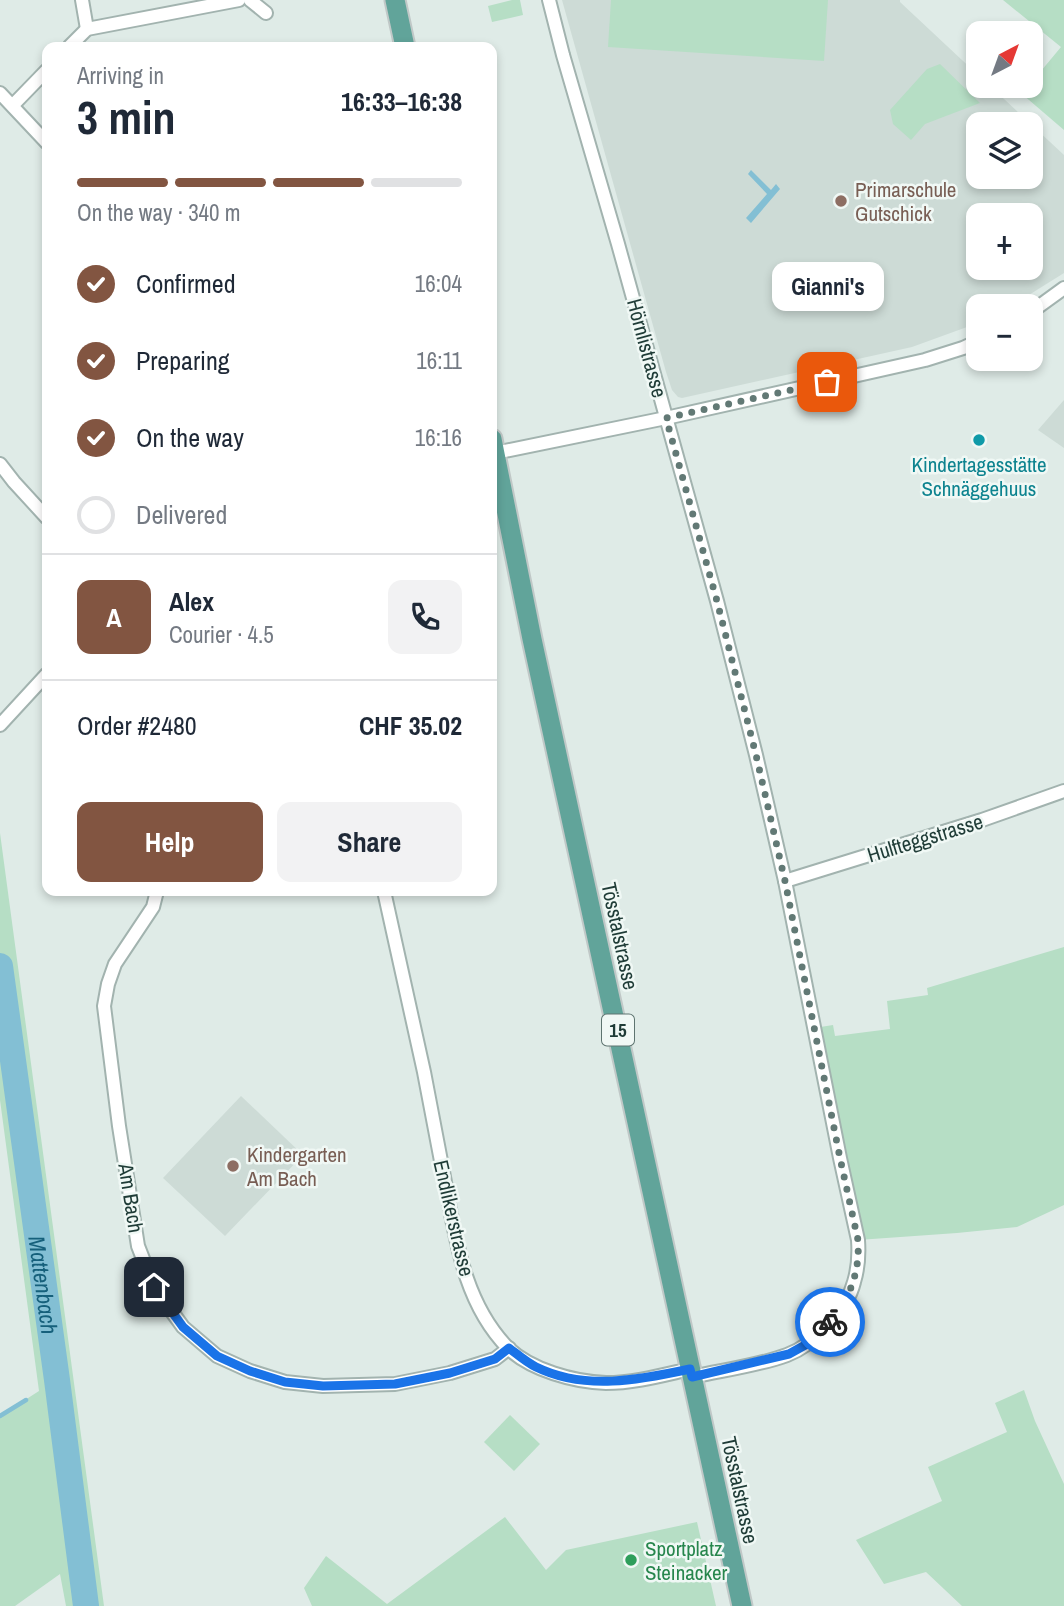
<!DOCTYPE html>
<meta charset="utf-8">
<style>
body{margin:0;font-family:"Archivo Narrow",sans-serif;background:#f2f2f3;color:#1f2937;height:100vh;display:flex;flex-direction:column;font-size:26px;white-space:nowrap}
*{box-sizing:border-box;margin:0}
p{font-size:23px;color:#747a83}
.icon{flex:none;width:38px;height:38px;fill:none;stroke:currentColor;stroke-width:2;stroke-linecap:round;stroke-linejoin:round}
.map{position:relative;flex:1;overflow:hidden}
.panel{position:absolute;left:42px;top:42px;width:455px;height:854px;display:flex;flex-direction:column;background:#fff;border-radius:14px;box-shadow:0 4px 10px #0003}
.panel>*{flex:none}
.needle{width:46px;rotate:41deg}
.fabs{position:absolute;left:966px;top:21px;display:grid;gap:14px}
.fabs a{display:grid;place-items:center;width:77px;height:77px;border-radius:14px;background:#fff;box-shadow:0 4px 10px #0003;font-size:35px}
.pin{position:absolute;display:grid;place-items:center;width:60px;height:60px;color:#fff;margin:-30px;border-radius:14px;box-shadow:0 4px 10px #0006}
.courier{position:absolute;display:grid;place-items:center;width:70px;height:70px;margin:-35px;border:5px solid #1a73e8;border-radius:50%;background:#fff;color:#222;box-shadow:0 2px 9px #0007}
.bubble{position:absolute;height:49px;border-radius:14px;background:#fff;box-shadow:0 4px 10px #0003;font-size:23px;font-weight:800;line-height:49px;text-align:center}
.summary em{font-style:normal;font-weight:800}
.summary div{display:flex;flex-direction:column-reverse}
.summary{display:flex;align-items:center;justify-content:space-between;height:119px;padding:0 35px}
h1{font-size:46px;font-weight:800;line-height:52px}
.bar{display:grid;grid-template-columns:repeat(4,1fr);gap:10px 7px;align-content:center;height:84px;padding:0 35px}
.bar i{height:9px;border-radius:5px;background:#e0e1e3}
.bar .active{background:#825541}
.bar p{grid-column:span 4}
.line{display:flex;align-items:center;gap:18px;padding:0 35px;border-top:2px solid #e0e1e3}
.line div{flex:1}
.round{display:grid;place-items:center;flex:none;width:74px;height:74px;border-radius:14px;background:#f2f2f3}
ol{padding:0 35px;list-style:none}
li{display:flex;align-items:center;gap:21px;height:77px}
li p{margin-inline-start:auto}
li .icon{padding:7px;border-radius:50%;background:#825541;color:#fff;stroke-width:4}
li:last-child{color:#747a83}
li i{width:38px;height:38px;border:4px solid #e0e1e3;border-radius:50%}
.cta{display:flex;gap:14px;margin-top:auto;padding:14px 35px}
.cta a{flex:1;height:80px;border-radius:14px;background:#825541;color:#fff;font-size:28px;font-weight:800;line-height:80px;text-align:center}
.cta a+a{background:#f2f2f3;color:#1f2937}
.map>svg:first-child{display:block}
.built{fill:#cddbd6;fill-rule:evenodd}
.green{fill:#b6dec5}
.water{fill:#83bfd4}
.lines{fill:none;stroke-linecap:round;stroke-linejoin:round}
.stream{stroke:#83bfd4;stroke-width:4.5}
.river{stroke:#83bfd4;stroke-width:26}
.street-casing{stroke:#a2b3af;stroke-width:16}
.primary-casing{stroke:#c0c8c7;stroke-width:23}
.street{stroke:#fff;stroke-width:12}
.primary{stroke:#61a49a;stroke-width:19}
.done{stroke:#627975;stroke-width:7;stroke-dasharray:0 12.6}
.route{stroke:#1a73e8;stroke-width:9}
.education-dot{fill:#8d6e63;stroke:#f0f8f5;stroke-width:2.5}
.culture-dot{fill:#0f9aa8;stroke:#f0f8f5;stroke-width:2.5}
.leisure-dot{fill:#2e9e5b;stroke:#f0f8f5;stroke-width:2.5}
.labels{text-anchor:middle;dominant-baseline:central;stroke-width:5;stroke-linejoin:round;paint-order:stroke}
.shield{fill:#f0f8f5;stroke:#5e7470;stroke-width:2}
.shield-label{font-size:19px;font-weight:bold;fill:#1f3c37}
.education-label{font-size:21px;fill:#785e54;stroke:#f0f8f5;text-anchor:start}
.street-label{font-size:21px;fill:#1f3c37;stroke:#f0f8f5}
.culture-label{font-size:21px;fill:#0d838f;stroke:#f0f8f5}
.leisure-label{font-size:21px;fill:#27864d;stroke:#f0f8f5;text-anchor:start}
.water-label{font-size:23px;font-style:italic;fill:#16607b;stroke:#f0f8f5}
</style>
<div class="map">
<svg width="1064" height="1606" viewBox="0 0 1064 1606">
<rect width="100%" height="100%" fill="#dfebe7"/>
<g class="built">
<path d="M562,0h338v2l78,73v11h12l74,69v118l-53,33h-33v17l-66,24 -230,51 -4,-1 -6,-7 -6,-18zM978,124h53v53h-53zM978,215h53v53h-53z"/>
<path d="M1064,400v48l-26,-18z"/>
<path d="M241,1096l62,59 -78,81 -62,-58z"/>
</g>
<g class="green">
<path d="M512,0h8l3,15 -31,7 -4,-16z"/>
<path d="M611,0h217l-4,61 -216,-14z"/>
<path d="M1003,0h61v130l-42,-36 7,-8h2v-3l30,-36z"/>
<path d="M940,64l40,39 -55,21 -14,16 -18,-16 -3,-14 37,-41z"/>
<path d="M0,833l104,773h-38l-6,-32 -45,32h-15v-190l39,-25 -39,-291z"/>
<path d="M1064,947v258l-47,22 -60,6 -99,7 -44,-212 19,-3 2,11 55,-7 -3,-28 41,-6 -1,-7z"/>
<path d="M1024,1390l11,31 29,63v122h-102l-36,-34 -42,12 -28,-44 86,-39 -14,-34 79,-35 -12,-29z"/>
<path d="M510,1415l30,29 -26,27 -30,-29z"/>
<path d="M505,1517l41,53 20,-20 131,-28 19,84h-404l-8,-18 22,-32 61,48z"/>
</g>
<path class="water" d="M751,170l20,20 5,-6 4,5 -29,34 -5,-5 21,-24 -19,-20z"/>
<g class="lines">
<g class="stream">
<path d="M51,1384l6,-4"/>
<path d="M0,1416l26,-16"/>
</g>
<path class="river" id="s1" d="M0,966l57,414 29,226"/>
<defs>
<g id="street">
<path d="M82,0l5,29"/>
<path d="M250,0l16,13"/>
<path d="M549,0l14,55 55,189 99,357 39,154 29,126 55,277 18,82c1,14 0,29 -4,42 -7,29 -40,63 -67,73 -30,11 -64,15 -95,22"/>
<path d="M69,47l18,-18 152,-29"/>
<path d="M0,93l47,50"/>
<path d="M13,105l34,-35"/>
<path d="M1031,312l33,-24"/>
<path d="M495,453l171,-35 259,-58 38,-12 15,-7"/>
<path d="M0,464l14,18 33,36"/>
<path d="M0,725l47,-51"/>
<path d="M785,881l197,-61 82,-29"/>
<path d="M157,891l-4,16 -38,57 -7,20 -4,22 15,120 19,120 16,41 29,40 34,29 33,15 35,11 38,4 72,-2 55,-11 45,-14 14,-11"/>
<path d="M384,891c13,60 27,121 40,181 7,37 14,73 21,110 11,58 19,121 63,166 23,22 66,34 98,35 28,0 57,-8 84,-14"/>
</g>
<g id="primary">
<path d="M395,0l10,47"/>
<path d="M492,439l40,200 210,967"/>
</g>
</defs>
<use href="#street" class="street-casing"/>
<use href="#primary" class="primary-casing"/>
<use href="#street" class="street"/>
<use href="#primary" class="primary"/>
</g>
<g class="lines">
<path class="done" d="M827,382l-161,36 51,183 39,154 29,126 55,277 18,82c2,32 -8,58 -28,82"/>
<path class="route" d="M154,1287l29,40 34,29 33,15 35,11 38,4 72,-2 55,-11 45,-14 14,-11c8,6 17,14 27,19 49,24 103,13 154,2l2,8 97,-23 18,-10 23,-22"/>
</g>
<g class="education-dot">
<circle cx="841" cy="201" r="7"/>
<circle cx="233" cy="1166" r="7"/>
</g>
<circle class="culture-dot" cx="979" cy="440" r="7"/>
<circle class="leisure-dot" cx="631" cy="1560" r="7"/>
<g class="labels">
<rect class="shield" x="602" y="1014.5" width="32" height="31" rx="5"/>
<g class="shield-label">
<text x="618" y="1030">15</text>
</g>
<g class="education-label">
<text x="855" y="189">Primarschule<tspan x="855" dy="24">Gutschick</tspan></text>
<text x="247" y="1154">Kindergarten<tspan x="247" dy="24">Am Bach</tspan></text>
</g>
<g class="street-label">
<text transform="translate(647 348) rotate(75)">Hörnlistrasse</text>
<text transform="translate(925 838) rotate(-17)">Hulfteggstrasse</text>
<text transform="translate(620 936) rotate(78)">Tösstalstrasse</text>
<text transform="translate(131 1198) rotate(81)">Am Bach</text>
<text transform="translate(454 1218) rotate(77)">Endlikerstrasse</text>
<text transform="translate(740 1490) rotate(78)">Tösstalstrasse</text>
</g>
<g class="culture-label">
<text x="979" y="464">Kindertagesstätte<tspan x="979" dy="24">Schnäggehuus</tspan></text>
</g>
<g class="leisure-label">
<text x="645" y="1548">Sportplatz<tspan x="645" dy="24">Steinacker</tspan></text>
</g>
<g class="water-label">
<text stroke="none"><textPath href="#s1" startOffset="322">Mattenbach</textPath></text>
</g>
</g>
</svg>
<div class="fabs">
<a><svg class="needle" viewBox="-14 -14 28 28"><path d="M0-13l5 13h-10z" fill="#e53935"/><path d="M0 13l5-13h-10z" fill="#747a83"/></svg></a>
<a><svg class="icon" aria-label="layers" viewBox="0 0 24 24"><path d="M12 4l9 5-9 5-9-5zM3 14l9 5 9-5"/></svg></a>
<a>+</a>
<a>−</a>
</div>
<div class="pin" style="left:827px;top:382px;background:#ea580c"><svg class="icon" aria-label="bag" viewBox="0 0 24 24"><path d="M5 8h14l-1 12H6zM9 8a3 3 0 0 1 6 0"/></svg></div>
<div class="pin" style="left:154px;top:1287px;background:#1f2937"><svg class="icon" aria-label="home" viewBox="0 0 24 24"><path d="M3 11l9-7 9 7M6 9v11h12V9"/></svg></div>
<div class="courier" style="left:830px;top:1322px"><svg class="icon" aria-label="bike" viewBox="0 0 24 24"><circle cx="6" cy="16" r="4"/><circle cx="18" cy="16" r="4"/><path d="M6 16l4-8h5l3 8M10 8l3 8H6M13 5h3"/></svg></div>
<div class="bubble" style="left:772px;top:262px;width:112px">Gianni's</div>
<section class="panel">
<div class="summary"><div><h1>3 min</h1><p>Arriving in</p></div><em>16:33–16:38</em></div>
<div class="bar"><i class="active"></i><i class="active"></i><i class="active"></i><i></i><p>On the way · 340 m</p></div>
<ol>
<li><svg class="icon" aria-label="check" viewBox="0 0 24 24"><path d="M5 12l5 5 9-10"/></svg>Confirmed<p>16:04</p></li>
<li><svg class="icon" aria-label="check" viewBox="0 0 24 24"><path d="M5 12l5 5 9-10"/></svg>Preparing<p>16:11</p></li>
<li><svg class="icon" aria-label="check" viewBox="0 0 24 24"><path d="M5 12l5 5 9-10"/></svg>On the way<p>16:16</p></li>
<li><i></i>Delivered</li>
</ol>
<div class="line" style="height:126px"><b class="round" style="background:#825541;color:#fff">A</b><div><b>Alex</b><p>Courier · 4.5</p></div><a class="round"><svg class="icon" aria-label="phone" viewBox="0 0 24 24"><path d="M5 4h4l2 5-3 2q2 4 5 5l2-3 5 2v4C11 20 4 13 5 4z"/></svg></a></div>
<div class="line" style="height:91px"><div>Order #2480</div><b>CHF 35.02</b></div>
<div class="cta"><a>Help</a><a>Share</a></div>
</section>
</div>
